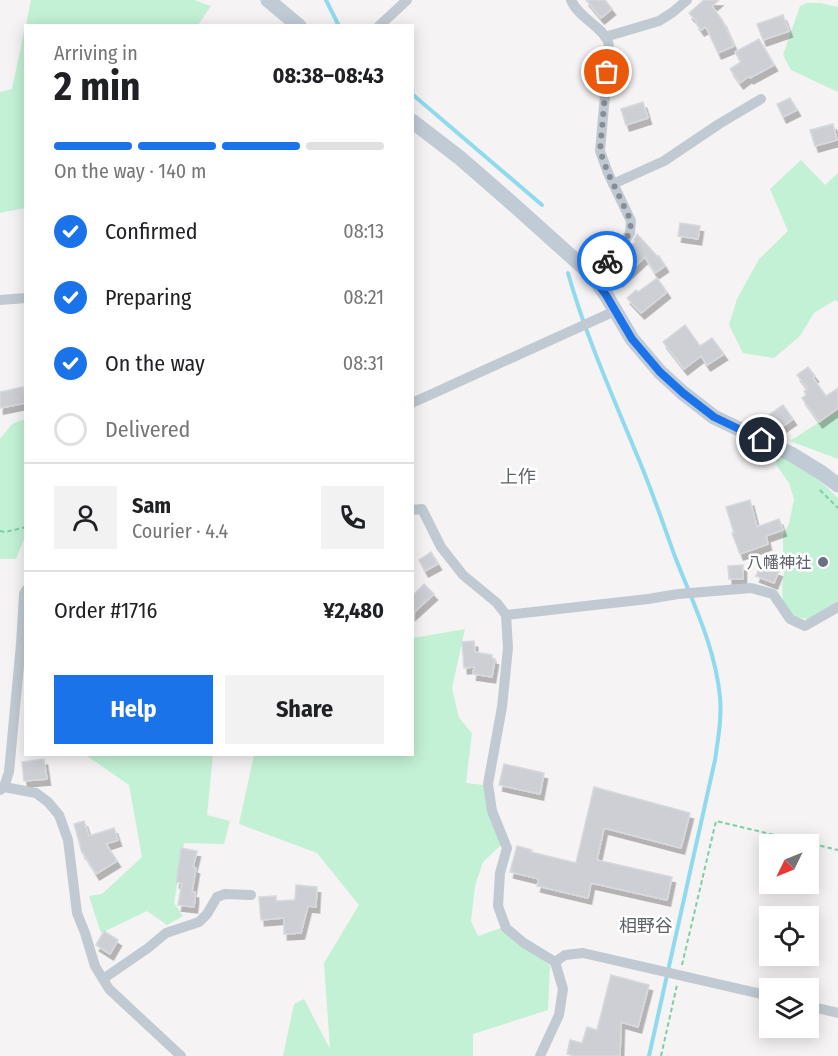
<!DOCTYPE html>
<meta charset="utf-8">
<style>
body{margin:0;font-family:"Fira Sans Condensed","Noto Sans JP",sans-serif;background:#f2f2f2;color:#202124;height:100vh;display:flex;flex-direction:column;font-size:22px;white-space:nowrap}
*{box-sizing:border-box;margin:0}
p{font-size:20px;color:#757577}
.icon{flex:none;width:33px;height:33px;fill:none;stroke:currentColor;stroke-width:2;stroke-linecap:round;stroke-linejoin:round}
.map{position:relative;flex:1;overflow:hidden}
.side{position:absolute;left:24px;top:24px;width:390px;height:732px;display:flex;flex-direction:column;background:#fff;border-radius:0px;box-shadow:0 3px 15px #0003}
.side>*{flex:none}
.needle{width:39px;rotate:227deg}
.fabs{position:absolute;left:759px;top:834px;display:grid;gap:12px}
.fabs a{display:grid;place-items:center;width:60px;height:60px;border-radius:0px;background:#fff;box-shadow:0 3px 15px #0003;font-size:30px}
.pin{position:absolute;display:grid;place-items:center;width:51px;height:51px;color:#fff;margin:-26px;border:3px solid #fff;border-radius:50%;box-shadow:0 2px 6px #0007}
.courier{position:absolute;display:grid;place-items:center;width:60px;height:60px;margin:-30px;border:4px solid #1a73e8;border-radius:50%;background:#fff;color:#222;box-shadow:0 2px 8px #0007}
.headline em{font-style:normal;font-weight:700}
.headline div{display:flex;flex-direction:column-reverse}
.headline{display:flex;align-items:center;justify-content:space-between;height:102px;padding:0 30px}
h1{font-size:39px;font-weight:700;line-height:45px}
.bar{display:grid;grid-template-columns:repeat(4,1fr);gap:9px 6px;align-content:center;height:72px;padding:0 30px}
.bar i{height:8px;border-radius:4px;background:#e0e0e0}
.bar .active{background:#1a73e8}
.bar p{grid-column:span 4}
.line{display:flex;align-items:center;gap:15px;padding:0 30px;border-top:2px solid #e0e0e0}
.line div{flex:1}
.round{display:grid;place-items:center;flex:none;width:63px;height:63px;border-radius:0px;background:#f2f2f2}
ol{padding:0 30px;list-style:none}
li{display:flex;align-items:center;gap:18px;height:66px}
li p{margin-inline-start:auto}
li .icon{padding:6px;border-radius:50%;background:#1a73e8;color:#fff;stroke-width:4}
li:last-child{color:#757577}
li i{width:33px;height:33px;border:3px solid #e0e0e0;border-radius:50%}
.button{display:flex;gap:12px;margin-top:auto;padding:12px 30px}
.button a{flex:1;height:69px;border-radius:0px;background:#1a73e8;color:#fff;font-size:24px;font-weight:700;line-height:69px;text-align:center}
.button a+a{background:#f2f2f2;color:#202124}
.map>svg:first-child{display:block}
.green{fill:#c3f1d5}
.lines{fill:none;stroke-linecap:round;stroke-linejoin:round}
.stream{stroke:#90daee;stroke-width:4}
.building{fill:#cdcfd5;stroke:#d7d9de;stroke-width:1.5;filter:url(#shadow)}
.path{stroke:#7ad0a6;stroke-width:2;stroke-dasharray:4.5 3;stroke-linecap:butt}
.street{stroke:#c1cad2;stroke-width:10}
.secondary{stroke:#c1cbd6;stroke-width:15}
.done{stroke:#868d94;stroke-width:6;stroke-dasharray:0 10.8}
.route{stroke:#1a73e8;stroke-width:8}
.worship-dot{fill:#6b7280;stroke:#fff;stroke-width:2}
.labels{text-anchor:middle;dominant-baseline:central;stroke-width:5;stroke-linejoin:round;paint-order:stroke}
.worship-label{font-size:16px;fill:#5b616d;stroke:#fff;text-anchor:end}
.neighbourhood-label{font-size:18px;fill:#5f6368;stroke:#fff}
</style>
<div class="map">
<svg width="838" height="1056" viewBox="0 0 838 1056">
<defs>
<filter id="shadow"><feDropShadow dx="3.5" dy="6" stdDeviation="0" flood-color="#0004"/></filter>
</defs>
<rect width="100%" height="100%" fill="#f5f3f3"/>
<g class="green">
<path d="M31,0h163l17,6 -13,19h-172z"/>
<path d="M808,3h12l18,4v85l-47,-22 -8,-15 17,-49z"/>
<path d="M25,27v181l-25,5v-121l12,-3z"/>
<path d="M801,160l24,25 13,-12v129l-3,-2 -21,13 -14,23 -26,22 -31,-5 -14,-28 8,-26 22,-40 29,-28 -18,-42z"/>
<path d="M838,410v49l-48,-18z"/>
<path d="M25,419v118l-9,22h-16v-120l12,-15z"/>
<path d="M779,456l19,6 18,15 22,21v106l-30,15 -13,-2 -8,-5 -4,-8 -1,-18 4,-25 -3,-11v-15l6,-11 5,-25 -5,-16 -12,-17 -1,-6z"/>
<path d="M465,629l-13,59 7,30 13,15 -6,50 18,2 18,59 -19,18 -8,24 -4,35 7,15 23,-8 49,38 -2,44 -75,24v22h-190l11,-52 10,-5 26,50 -6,-86 35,-58 -42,-52 -78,-29 15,-69 158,-1 1,-116z"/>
<path d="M87,754l126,1 -6,60 23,6 -6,23 -40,-1 -10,60 9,13 -16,9 -20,-14 -46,22 -12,-37 13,-2 40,-37 -13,-72 -42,-29z"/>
</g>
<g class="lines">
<g class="stream">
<path d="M326,0l13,26"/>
<path d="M412,94l130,111"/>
<path d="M568,273c18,64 46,126 71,187 13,31 24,63 35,94 18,47 41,92 46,143 2,21 -2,42 -5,63l-66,296"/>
</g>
</g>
<g class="building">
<path d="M586,0h19l7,9 -11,9z"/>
<path d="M704,0h15l-7,6 10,14 12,26 -16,7 -12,-26 -5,3 -5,-7 1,-1 -8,-9z"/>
<path d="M783,15l6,16 -26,9 -6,-16z"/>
<path d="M759,39l15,26 -24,13 -1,-2 -9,7 -10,-14 11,-7 -6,-10z"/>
<path d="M790,98l7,12 -14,7 -6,-13z"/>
<path d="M643,102l5,16 -22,7 -5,-16z"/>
<path d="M833,124l4,16 -22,6 -5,-16z"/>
<path d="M680,223l20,3 -2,13 -20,-3z"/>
<path d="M637,234l21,23 1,-1 6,10 -10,7 -10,-16 -26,24 -10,-11 23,-23 -1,-1 4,-4 -1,-2z"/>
<path d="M657,278l10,14 -26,21 -14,-15 9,-8 2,2z"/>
<path d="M685,325l15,21 12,-8 12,16 -17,11 -6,-9 -17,13 -21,-27z"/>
<path d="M808,367l7,9 -2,2 13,18 12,-8v20l-19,14 -17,-24 4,-3 -2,-4 4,-2 -11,-14z"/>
<path d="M23,387l3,16 -26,5v-16z"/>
<path d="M783,405l10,14 -20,14 -10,-14z"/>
<path d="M750,500l7,27 22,-8 4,11 -17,6 2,8 -28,10 -8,-21h2l-8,-26z"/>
<path d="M431,552l7,12 -13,7 -6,-11z"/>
<path d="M761,564l18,7 -5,12 -18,-7z"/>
<path d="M743,565v14h-14l-1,-13z"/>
<path d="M424,584l10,10 -22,20v-18z"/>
<path d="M474,641l1,11 17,3v3l3,1 -3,18 -19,-3 1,-7 -10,1 -2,-26z"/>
<path d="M44,759l3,20 -23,2 -2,-19z"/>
<path d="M504,764l40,9 -4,21 -41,-9z"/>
<path d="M594,787l96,26 -9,35 -77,-20 -7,32 75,17 -5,23 -76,-17 -3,15 -51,-12 2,-7 -29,-7 7,-26 15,4 -1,2 45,11z"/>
<path d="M84,821l5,15 25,-8 4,12 -12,4 11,17 -21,13 -13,-21h-1l-8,-29z"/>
<path d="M181,848l16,3 -4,16 3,1 -4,24h3v6l-1,9 -16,-2 4,-22 -6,-1z"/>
<path d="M296,885l21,2 -1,20 -8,-1 -7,27 -17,1v-16l-23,2 -2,-23 17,-1v5l19,-1z"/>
<path d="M104,931l14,9 -8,14 -14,-9z"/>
<path d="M611,975l38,10 -11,42 -17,-5 -1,34h-45l-8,-2 3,-14 12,3 5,-16 10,3z"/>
</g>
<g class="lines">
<g class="path">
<path d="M820,490l18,18"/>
<path d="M0,531l5,1 21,-5"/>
<path d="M682,965l34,-144 122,29"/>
<path d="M661,1056l16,-71"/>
</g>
<g class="street">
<path d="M571,0c7,17 31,27 37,41 1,4 1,7 1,10l-9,100 8,22 23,48 -1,12 -9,13 -28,30"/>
<path d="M379,26l28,-26"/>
<path d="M605,37l54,-16 14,-9 14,-12"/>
<path d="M613,184l51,-23 55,-37 42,-25"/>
<path d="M0,300l26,-2"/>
<path d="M412,403l203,-92"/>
<path d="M412,510l10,-1 19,38 22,28 34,28 9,12 2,33 -6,59 -14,77 4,27 15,37 -7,25 -2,33 8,22 18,15 31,19 8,27 -4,26 -19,41"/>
<path d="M506,615l142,-16 30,-5 73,-6 22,6 17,25 15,7 33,-19"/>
<path d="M4,787l32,6 12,9 11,13 9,25 9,73 8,20 10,33 14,23 72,67"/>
<path d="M0,790l4,-3 5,-15 12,-128 3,-50 2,-4"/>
<path d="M555,962l10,-7 18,-2 187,43"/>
<path d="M103,979l45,-31 18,-15 33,-11 8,-8 10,-17 8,-3 26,1"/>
<path d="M808,1006l30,7"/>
</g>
<g class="secondary">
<path d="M268,0l31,26"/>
<path d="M412,121l48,37 46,40 87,78 13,19 26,44 28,33 23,21 31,24 77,37 31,19 16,12"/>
</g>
</g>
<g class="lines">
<path class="done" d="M607,261l23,-28 1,-12 -23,-48 -8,-22 7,-79"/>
<path class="route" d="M607,261l-15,15 14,19 26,44 28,33 23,21 31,24 48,23"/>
</g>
<circle class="worship-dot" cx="823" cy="562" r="6"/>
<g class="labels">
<g class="worship-label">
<text x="811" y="562">八幡神社</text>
</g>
<g class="neighbourhood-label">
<text x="518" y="477">上作</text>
<text x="646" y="926">相野谷</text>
</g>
</g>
</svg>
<div class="fabs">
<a><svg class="needle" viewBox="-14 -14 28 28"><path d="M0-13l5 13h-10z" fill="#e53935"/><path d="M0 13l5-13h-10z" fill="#757577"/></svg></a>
<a><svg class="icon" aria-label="locate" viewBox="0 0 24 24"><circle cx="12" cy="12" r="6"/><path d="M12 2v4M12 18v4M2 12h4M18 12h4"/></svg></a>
<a><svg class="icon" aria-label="layers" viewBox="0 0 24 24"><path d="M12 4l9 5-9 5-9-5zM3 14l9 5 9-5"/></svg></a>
</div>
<div class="pin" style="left:607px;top:72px;background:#ea580c"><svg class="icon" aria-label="bag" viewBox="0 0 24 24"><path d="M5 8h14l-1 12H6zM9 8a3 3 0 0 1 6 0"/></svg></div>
<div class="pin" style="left:762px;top:440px;background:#1f2937"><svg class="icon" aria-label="home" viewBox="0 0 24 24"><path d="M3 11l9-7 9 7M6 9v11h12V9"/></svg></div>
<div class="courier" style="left:607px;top:261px"><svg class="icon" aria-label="bike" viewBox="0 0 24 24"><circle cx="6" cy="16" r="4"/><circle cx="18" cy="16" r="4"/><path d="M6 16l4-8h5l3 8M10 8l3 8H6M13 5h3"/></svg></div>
<section class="side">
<div class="headline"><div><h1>2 min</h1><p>Arriving in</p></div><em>08:38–08:43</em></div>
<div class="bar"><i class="active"></i><i class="active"></i><i class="active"></i><i></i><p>On the way · 140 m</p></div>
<ol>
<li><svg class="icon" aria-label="check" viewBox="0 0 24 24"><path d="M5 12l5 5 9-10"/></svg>Confirmed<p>08:13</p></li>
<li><svg class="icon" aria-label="check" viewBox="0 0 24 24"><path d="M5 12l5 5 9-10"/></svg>Preparing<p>08:21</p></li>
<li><svg class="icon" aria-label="check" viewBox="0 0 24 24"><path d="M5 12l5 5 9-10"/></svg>On the way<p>08:31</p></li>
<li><i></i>Delivered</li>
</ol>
<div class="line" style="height:108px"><a class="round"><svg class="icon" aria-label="person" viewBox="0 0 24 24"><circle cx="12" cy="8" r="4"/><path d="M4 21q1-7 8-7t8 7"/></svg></a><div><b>Sam</b><p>Courier · 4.4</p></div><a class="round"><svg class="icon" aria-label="phone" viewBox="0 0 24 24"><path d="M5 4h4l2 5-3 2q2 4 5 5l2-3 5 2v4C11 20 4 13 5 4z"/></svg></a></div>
<div class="line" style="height:78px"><div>Order #1716</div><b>¥2,480</b></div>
<div class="button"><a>Help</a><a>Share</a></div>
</section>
</div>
